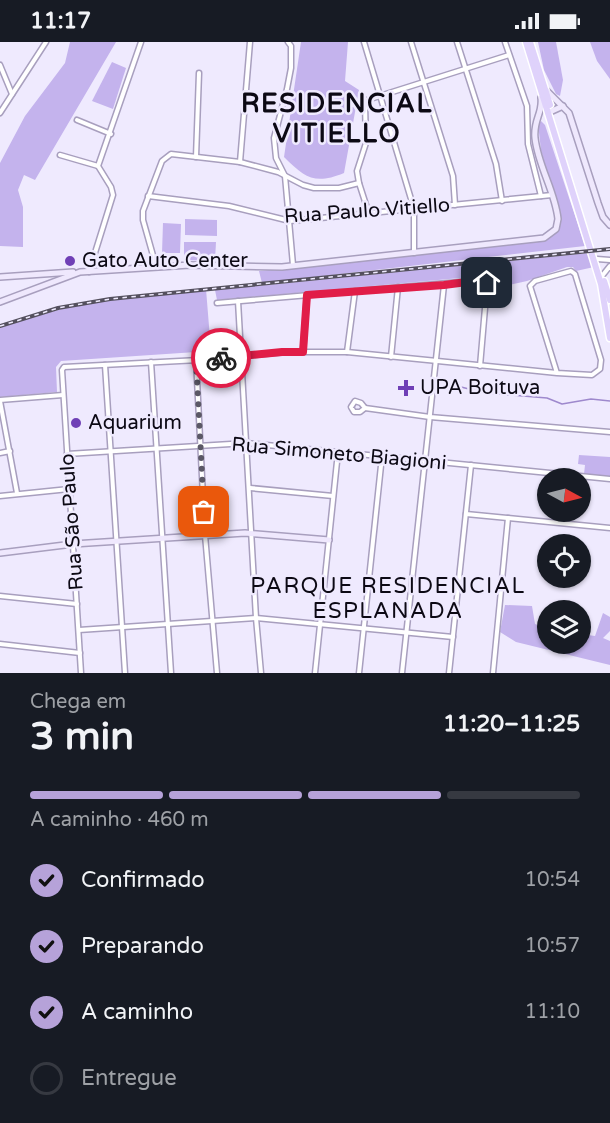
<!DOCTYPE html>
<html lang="pt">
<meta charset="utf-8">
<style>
body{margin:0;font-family:"Varela Round",sans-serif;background:#242831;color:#f1f3f6;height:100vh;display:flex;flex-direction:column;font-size:22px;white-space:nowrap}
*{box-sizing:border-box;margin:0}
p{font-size:20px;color:#9ea1a6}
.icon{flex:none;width:33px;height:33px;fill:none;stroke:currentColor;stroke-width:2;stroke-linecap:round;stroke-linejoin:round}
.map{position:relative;height:631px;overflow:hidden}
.side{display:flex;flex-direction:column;background:#171b24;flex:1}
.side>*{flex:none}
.needle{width:39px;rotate:97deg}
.tools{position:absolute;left:537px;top:426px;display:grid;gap:12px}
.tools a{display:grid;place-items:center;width:54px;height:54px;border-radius:50%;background:#171b24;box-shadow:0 2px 4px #0004;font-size:30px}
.pin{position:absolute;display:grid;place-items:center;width:51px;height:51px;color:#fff;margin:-26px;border-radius:12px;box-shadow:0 3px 9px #0006}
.courier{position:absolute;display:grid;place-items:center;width:60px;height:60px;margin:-30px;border:4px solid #e11d48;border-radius:50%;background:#fff;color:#222;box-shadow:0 2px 8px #0007}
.overview em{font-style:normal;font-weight:700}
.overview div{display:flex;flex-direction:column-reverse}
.overview{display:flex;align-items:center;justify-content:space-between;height:102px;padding:0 30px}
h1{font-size:39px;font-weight:700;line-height:45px}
.bar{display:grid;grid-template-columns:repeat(4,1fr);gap:9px 6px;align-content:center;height:72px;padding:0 30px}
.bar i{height:8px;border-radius:4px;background:#363941}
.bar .active{background:#b6a2d9}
.bar p{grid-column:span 4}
ol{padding:0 30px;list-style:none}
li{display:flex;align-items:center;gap:18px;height:66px}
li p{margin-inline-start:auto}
li .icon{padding:6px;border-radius:50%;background:#b6a2d9;color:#111;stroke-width:4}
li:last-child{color:#9ea1a6}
li i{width:33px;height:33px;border:3px solid #363941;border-radius:50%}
.status{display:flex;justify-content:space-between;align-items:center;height:42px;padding:0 30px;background:#171b24;direction:ltr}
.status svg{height:16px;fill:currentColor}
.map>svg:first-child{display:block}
.green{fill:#c4b3ed}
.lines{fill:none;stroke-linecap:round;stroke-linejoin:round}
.stream{stroke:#9e89cd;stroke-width:1.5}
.street-casing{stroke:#a89fbe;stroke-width:7}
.secondary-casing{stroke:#a89fbe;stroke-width:8}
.primary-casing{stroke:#fff;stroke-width:9}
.street{stroke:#fff;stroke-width:4}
.secondary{stroke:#efe8fd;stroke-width:5}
.primary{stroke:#dfd2fb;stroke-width:6}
.rail-casing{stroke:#54505e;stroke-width:4}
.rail{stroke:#efeafe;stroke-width:1.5;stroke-dasharray:4.5;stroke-linecap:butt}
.done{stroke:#5b5866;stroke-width:6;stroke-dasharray:0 10.8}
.route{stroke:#e11d48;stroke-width:8}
.poi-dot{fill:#6f3fb6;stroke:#efeafe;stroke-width:2}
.labels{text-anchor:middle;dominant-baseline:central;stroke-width:5;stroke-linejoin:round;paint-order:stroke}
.street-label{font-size:20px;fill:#0c0914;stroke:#efeafe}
.poi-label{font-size:20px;fill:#0c0914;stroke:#efeafe;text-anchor:start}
.quarter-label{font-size:22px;letter-spacing:1.5px;fill:#0c0914;stroke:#efeafe}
.district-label{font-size:26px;font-weight:bold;letter-spacing:1.5px;fill:#0c0914;stroke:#efeafe}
</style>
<div class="status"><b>11:17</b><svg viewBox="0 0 49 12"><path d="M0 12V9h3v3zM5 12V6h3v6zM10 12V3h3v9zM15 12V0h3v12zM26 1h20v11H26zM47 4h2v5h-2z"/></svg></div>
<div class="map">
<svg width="610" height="631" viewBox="0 0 610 631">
<rect width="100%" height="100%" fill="#efeafe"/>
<g class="green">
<path d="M70,0h46l-81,138 -11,-5 -6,15 5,17v40l-23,-1v-83l25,-47 40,-53z"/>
<path d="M301,0h47l-3,39 14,9 -15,83c-29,12 -39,5 -60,-16z"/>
<path d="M538,0h18l7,38 -3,16 -4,-2 -12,-24z"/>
<path d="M590,0h20v37l-13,-18z"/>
<path d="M112,20l14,6 -13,41 -21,-8z"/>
<path d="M541,79l4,4 40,121 -323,37 -3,-12 283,-30 14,-8 5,-13 -20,-70 -3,-26z"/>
<path d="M185,177l32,1v16l-32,-1z"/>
<path d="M163,181l18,1 -1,29h-18z"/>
<path d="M184,200h32l-1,19 -31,-1z"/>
<path d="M589,211l5,14 -18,4 -3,-4h-6l-40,14 -18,4 -5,-14 -2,-1 -20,6 -265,24 -2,-10z"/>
<path d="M206,247l5,62 -150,10 -5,6 1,25 -57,5v-69c67,-26 135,-32 206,-39z"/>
<path d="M579,413l31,2v20l-26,-3 1,-9 -7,-1z"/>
<path d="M505,563l27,1 3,18 12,4 1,16h32l1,-10 14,2 8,-23 7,4v14l-7,7 7,3v24l-94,-23 -16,-10z"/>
</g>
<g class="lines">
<path class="stream" d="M453,343l32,8 62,5 15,6 29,-5 19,2"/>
<defs>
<g id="street">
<path d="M288,0l3,4v22l-4,21 -13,49 2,20 9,18 8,89"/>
<path d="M364,0l50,167v44"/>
<path d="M411,0l42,134 2,29"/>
<path d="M457,0l39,122 6,37"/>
<path d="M505,0l22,64 1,38 13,52"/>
<path d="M0,23l12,29"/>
<path d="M0,71l46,-71"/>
<path d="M77,78l34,14"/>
<path d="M60,113l38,11"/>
<path d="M196,115l3,-84"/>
<path d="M240,120l10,-120"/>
<path d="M148,154l81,10 61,15 262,-26"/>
<path d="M369,172l-10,-31 -2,-12 9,-28 -1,-39 2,-4 142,-45"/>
<path d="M597,217l13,1"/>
<path d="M156,224l-13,-46v-9l19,-50 9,-7 69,8 38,10 25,13 11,3h25l20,-5"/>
<path d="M89,230l24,-77 -2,-8 -13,-21 43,-124"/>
<path d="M602,234l8,-10"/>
<path d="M238,259l18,317 5,55"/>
<path d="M217,261l266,-23 4,5 -7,81"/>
<path d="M303,310l4,-57"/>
<path d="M347,310l8,-61"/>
<path d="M391,315l7,-70"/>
<path d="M196,318l9,175 12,138"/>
<path d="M151,320l20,311"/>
<path d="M105,323l20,308"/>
<path d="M0,358l63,-5"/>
<path d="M0,359l17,92"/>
<path d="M355,359l6,2 4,5 -5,4h-6l-3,-5z"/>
<path d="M365,366l65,9 180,15"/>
<path d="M0,411l10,-2"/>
<path d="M67,412l180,-11 363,36"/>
<path d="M250,446l83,8"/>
<path d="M0,454l69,-7"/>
<path d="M466,472l144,14"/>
<path d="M0,554l77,8"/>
<path d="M79,588l177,-12 197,19"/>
<path d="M0,602l80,9"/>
<path d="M81,631l-19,-303 2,-3 135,-7 87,-8h61l210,21 35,2 8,-6 1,-9 -26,-86 -4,-3 -36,10 -5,5 27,87"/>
<path d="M315,631l23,-221"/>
<path d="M359,631l23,-217"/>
<path d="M402,631l42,-388"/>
<path d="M449,631l22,-208"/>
<path d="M493,631l15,-155"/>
</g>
<g id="secondary">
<path d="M545,47l24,24 29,90 5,14 7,8"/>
<path d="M552,69l11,-5"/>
<path d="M0,235l73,-5"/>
<path d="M0,260l80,-30 110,-7 92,2 262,-29 12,-9 2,-10c-3,-28 -20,-53 -23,-81 -2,-18 8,-25 6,-40"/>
<path d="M0,511l73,-9 172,-11 84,7"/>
</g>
<g id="primary">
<path d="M526,0l75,242 9,54"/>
<path d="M530,0l20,63"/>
<path d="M604,239l6,19"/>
</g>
</defs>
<use href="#street" class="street-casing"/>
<use href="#secondary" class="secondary-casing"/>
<use href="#primary" class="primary-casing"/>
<use href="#street" class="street"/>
<use href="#secondary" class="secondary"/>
<use href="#primary" class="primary"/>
<defs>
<path id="rail" d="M0,284l58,-18 52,-9 500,-50"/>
</defs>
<use href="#rail" class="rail-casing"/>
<use href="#rail" class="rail"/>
</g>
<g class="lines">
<path class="done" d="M204,470l-8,-152 25,-2"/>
<path class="route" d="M221,316l61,-6h21l4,-57 137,-10 38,-5 5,3"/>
</g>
<g class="poi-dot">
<circle cx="70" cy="219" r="6"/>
<path d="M403 337h6v6h6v6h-6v6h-6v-6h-6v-6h6z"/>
<circle cx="76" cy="381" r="6"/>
</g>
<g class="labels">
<g class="street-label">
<text transform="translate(367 169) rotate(-4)">Rua Paulo Vitiello</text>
<text transform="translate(339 412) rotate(5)">Rua Simoneto Biagioni</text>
<text transform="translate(72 480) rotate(-94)">Rua São Paulo</text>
</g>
<g class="poi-label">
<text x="82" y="219">Gato Auto Center</text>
<text x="420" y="346">UPA Boituva</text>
<text x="88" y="381">Aquarium</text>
</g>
<g class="quarter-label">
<text x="388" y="544">PARQUE RESIDENCIAL<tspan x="388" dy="25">ESPLANADA</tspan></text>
</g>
<g class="district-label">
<text x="337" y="61">RESIDENCIAL<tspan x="337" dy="30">VITIELLO</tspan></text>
</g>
</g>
</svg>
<div class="tools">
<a><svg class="needle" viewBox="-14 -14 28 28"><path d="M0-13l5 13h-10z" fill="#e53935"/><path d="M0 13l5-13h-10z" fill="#9ea1a6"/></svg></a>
<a><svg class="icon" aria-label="locate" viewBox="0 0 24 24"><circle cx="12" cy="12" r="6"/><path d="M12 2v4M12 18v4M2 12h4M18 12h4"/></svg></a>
<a><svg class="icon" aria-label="layers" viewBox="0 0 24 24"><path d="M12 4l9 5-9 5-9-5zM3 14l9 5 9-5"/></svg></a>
</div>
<div class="pin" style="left:204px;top:470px;background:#ea580c"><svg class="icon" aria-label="bag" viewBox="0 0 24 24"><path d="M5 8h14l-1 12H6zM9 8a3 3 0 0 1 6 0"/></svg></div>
<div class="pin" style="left:487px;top:241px;background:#1f2937"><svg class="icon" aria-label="home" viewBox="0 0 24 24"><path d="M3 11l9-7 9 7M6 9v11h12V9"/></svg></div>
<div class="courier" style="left:221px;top:316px"><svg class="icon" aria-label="bike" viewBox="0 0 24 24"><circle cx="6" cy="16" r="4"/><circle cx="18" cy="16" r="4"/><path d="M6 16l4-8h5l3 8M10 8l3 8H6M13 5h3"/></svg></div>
</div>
<section class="side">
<div class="overview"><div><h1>3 min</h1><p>Chega em</p></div><em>11:20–11:25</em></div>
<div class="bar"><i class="active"></i><i class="active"></i><i class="active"></i><i></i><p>A caminho · 460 m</p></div>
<ol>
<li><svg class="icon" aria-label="check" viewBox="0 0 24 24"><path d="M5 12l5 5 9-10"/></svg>Confirmado<p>10:54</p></li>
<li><svg class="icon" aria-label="check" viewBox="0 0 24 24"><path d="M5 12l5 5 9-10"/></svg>Preparando<p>10:57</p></li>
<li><svg class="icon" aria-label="check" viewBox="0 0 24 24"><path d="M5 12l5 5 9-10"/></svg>A caminho<p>11:10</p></li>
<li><i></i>Entregue</li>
</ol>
</section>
